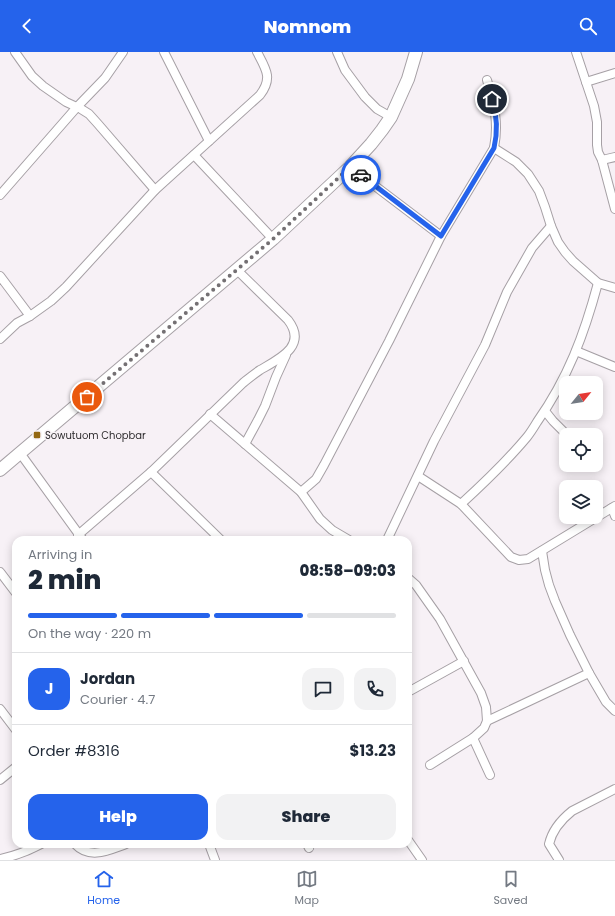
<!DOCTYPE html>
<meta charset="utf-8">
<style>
body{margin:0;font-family:Poppins,sans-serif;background:#f2f2f3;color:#1f2937;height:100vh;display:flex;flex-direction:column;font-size:15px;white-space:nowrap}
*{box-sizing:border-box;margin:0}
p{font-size:13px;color:#747a83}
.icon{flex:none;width:22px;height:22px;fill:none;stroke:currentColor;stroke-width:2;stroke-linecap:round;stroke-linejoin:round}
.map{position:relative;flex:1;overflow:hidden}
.drawer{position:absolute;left:12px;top:484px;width:400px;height:312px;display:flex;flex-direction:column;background:#fff;border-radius:12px;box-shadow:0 2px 10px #0003}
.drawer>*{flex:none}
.needle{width:26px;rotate:60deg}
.tools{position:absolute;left:559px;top:324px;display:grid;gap:8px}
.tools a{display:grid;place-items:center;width:44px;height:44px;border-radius:8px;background:#fff;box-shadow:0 2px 10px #0003;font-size:20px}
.pin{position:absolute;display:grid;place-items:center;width:34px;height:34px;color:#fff;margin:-17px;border:2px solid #fff;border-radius:50%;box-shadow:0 1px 4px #0007}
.courier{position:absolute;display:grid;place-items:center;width:40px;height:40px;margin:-20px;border:3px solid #2563eb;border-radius:50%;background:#fff;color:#222;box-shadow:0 1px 5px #0007}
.head em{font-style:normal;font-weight:800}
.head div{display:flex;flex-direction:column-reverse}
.head{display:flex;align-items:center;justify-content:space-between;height:68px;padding:0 16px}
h1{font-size:26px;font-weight:800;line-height:30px}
.bar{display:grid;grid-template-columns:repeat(4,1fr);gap:6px 4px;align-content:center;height:48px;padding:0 16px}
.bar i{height:5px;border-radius:3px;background:#e0e1e3}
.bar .current{background:#2563eb}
.bar p{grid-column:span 4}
.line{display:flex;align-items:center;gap:10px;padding:0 16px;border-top:1px solid #e0e1e3}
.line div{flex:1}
.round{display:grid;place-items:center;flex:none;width:42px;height:42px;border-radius:12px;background:#f2f2f3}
.cta{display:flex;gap:8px;margin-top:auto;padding:8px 16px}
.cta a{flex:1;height:46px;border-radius:12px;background:#2563eb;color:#fff;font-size:16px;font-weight:800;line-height:46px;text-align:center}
.cta a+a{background:#f2f2f3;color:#1f2937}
header{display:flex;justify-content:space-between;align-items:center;height:52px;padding:0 16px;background:#2563eb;color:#fff;font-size:18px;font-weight:800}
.tab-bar{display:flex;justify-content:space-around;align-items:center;height:56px;border-top:1px solid #e0e1e3;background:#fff;font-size:11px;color:#747a83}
.tab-bar a{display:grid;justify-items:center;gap:2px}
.tab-bar .current{color:#2563eb}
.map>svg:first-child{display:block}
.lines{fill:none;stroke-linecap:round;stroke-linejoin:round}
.minor-casing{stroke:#a6a0a5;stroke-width:10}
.secondary-casing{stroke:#a6a0a5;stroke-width:14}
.minor{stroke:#fff;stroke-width:8}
.secondary{stroke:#fff;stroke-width:12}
.done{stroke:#747073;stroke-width:4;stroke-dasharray:0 7.2}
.route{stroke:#2563eb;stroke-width:5}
.poi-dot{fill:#936712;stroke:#f7f1f6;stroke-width:1.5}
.labels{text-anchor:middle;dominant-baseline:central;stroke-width:3;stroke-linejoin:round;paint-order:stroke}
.poi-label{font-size:10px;fill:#2d2b2d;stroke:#f7f1f6;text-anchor:start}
</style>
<header><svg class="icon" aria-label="back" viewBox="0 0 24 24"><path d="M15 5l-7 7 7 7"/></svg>Nomnom<svg class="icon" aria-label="search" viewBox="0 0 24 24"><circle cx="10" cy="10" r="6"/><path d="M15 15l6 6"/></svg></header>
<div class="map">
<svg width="615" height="808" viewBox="0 0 615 808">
<rect width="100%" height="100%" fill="#f7f1f6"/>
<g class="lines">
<defs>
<g id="minor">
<path d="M15,0l17,24 11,10 23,16 15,7 8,5 9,10 57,66"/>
<path d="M164,0l45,89"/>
<path d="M337,0l8,18 20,27 12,12 14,8"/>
<path d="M576,0l18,54 3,16v23l1,7 4,8 13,49"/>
<path d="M586,30l29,-9"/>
<path d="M494,96l22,14 12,12 11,17 6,16 6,19 7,16 7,10 8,9 25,22 17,5"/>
<path d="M194,103l79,84"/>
<path d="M602,108l13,-3"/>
<path d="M350,115l91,69"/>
<path d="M0,143l77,-88 28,-29 18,-26"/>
<path d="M0,224l30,40"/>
<path d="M0,287l17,-16 13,-7 21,-15 15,-14 89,-97 105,-95c13,-17 6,-26 -3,-43"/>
<path d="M576,299l39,16"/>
<path d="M545,359l8,10 14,14"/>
<path d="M210,362l91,78 19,27 12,11 17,10"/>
<path d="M245,392l13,-24 7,-14 11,-29 10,-22"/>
<path d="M20,401l63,87"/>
<path d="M596,404l2,1"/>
<path d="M151,420l70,68"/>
<path d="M418,424l43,28 50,53 8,3 9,-1 87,-53"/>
<path d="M301,440l15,-13 8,-14 65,-124 52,-105 53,-88c5,-26 0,-43 -7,-68"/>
<path d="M461,452c23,-21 46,-43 66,-67 4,-5 7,-10 10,-15 31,-44 47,-87 61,-139"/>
<path d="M612,456l3,8"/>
<path d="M78,483l73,-63 92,-89c5,-4 11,-9 17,-13 19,-11 48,-24 28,-50l-51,-50"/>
<path d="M387,488l47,-99 51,-96 22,-53 25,-44 19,-22"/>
<path d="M542,499l3,19 4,15 6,16 15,34 19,38 17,29 9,9"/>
<path d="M0,520l16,21"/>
<path d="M408,526l8,7 24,34 41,74 5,14 1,14 -3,7 -11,10 17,37"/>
<path d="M408,640l56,-31"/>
<path d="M0,657l16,21"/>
<path d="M487,669l102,-48"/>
<path d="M430,713l43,-27"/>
<path d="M0,728l16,-13"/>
<path d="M408,788l14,20"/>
<path d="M75,792c15,16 34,6 51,0"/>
<path d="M209,792l6,16"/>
<path d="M307,792l2,4"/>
<path d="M0,807c15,-3 28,-8 41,-15"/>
<path d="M559,808l-10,-16c3,-13 13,-25 23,-33l43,-22"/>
</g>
<path id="secondary" d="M0,418l20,-17 253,-214 77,-72 21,-23 11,-14 9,-13 17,-38 8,-27"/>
</defs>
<use href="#minor" class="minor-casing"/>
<use href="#secondary" class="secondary-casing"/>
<use href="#minor" class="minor"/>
<use href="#secondary" class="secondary"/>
</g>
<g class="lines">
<path class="done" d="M87,345l186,-158 77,-72 11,8"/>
<path class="route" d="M361,123l80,61 53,-88c4,-17 3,-33 -2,-49"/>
</g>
<rect class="poi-dot" x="33" y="379" width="8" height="8" rx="2"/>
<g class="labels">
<g class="poi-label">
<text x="45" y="383">Sowutuom Chopbar</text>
</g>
</g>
</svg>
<div class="tools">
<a><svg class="needle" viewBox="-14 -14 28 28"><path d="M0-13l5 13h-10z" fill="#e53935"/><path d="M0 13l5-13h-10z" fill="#747a83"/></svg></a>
<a><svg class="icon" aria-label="locate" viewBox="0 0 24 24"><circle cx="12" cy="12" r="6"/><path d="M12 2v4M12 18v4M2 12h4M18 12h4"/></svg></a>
<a><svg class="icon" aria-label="layers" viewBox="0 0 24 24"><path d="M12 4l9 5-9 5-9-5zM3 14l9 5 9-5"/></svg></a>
</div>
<div class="pin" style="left:87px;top:345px;background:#ea580c"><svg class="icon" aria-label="bag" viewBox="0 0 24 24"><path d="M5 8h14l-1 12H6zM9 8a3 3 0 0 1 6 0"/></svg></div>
<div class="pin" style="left:492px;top:47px;background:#1f2937"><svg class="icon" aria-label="home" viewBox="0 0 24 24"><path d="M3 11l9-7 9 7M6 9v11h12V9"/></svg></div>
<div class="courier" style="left:361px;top:123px"><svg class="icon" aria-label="car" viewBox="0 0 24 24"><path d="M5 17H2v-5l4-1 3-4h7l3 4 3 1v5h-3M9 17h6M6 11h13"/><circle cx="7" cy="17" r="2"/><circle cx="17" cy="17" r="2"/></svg></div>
<section class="drawer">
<div class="head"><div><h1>2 min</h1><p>Arriving in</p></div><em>08:58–09:03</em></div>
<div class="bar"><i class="current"></i><i class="current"></i><i class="current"></i><i></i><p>On the way · 220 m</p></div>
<div class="line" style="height:72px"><b class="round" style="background:#2563eb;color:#fff">J</b><div><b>Jordan</b><p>Courier · 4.7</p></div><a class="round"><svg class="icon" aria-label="chat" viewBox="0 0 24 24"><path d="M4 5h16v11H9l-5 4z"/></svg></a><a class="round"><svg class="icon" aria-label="phone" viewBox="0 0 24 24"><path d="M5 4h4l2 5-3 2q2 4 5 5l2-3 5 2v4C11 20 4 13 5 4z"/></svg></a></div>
<div class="line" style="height:52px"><div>Order #8316</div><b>$13.23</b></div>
<div class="cta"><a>Help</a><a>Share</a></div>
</section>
</div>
<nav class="tab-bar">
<a class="current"><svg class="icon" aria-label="home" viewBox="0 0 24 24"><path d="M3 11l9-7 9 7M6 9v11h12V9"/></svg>Home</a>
<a><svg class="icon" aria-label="map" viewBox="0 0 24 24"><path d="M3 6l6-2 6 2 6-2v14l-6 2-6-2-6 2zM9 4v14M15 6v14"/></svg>Map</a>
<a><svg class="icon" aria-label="saved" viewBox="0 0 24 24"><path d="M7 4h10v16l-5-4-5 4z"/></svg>Saved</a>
</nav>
